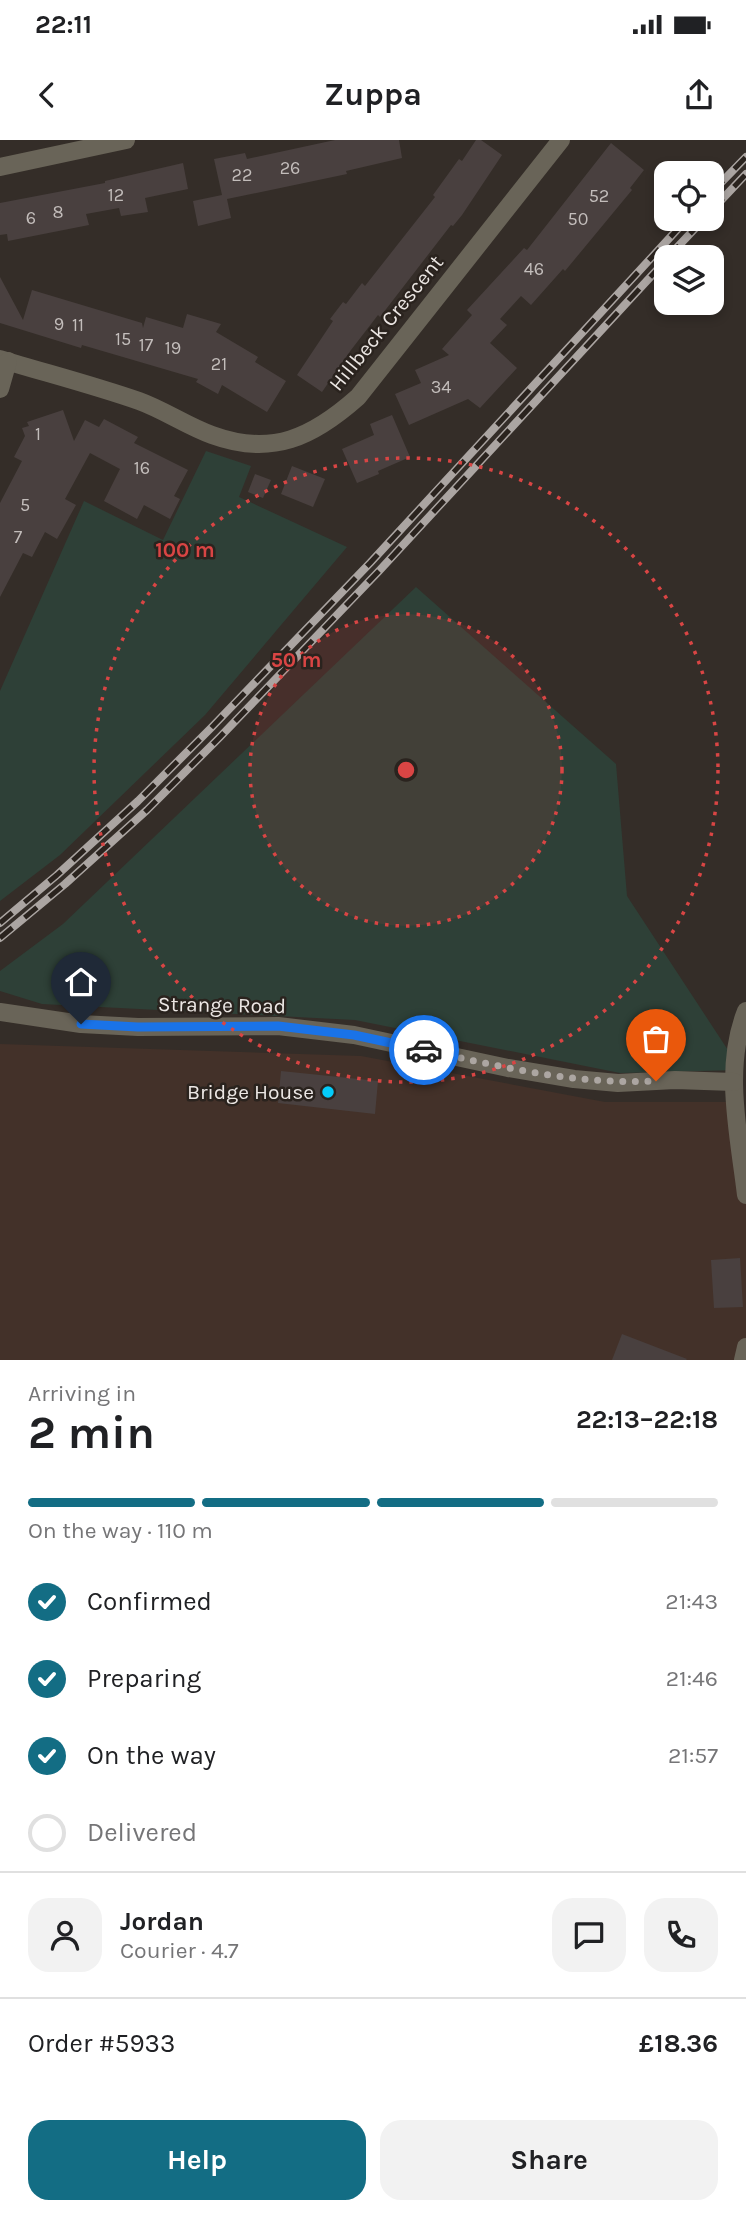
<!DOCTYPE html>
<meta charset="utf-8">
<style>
body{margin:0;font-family:Karla,sans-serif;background:#f2f2f2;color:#202124;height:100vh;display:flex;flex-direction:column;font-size:26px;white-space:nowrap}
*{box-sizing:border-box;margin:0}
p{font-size:23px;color:#757577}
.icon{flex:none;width:38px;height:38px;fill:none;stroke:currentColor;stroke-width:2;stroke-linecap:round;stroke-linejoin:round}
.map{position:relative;height:1220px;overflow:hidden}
.sheet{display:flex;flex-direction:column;background:#fff;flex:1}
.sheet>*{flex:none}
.controls{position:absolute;left:654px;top:21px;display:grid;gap:14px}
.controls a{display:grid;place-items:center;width:70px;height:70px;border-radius:14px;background:#fff;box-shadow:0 4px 10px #0003;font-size:35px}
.pin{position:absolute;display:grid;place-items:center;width:60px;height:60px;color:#fff;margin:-72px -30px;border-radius:50% 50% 50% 0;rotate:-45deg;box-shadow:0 0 7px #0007}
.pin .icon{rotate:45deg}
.courier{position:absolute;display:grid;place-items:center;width:70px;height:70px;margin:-35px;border:5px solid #1a73e8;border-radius:50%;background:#fff;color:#222;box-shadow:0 2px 9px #0007}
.headline em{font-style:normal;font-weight:700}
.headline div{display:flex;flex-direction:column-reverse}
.headline{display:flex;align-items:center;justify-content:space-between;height:119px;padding:0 28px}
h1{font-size:46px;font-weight:700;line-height:52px}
.bar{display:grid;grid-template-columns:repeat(4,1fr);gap:10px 7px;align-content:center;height:84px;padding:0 28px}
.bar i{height:9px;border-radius:5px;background:#e0e0e0}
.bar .selected{background:#136d84}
.bar p{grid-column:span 4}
.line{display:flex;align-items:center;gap:18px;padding:0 28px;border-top:2px solid #e0e0e0}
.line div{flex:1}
.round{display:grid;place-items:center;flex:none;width:74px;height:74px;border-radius:21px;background:#f2f2f2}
ol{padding:0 28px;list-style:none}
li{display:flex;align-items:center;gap:21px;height:77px}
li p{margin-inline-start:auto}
li .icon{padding:7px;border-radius:50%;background:#136d84;color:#fff;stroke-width:4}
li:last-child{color:#757577}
li i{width:38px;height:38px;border:4px solid #e0e0e0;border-radius:50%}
.primary-button{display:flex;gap:14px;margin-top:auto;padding:14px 28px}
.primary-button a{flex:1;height:80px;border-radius:21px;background:#136d84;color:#fff;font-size:28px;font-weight:700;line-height:80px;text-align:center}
.primary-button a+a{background:#f2f2f2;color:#202124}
.status{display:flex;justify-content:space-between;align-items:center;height:49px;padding:0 35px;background:#fff;direction:ltr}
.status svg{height:19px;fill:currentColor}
header{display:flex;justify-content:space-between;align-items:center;height:91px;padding:0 28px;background:#fff;font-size:32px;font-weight:700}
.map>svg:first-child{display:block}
.industrial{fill:#433129}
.green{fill:#2e4037}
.building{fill:#49403f}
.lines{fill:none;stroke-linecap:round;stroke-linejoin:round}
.minor{stroke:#696458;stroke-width:18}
.rail-casing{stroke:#aba5a2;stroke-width:8}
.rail{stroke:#2a231e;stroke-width:5;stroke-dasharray:16;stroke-linecap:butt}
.done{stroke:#aca6a2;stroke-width:7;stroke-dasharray:0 12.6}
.route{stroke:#1a73e8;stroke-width:9}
.ring{fill:none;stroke:#d94544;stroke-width:3.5;stroke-dasharray:3.5 7}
.poi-dot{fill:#04cbf9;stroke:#2a231e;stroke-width:2.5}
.labels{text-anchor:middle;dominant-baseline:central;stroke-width:5;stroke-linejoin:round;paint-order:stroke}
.number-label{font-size:18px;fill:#c3bdbb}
.street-label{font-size:21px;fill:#ece7e4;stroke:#2a231e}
.poi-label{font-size:21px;fill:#ece7e4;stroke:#2a231e;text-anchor:end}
.centre{fill:#d94544;stroke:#2a231e;stroke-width:3.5}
.ring-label{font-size:21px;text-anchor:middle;font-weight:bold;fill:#d94544;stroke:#2a231e;stroke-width:5;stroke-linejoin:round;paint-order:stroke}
</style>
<div class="status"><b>22:11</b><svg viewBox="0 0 49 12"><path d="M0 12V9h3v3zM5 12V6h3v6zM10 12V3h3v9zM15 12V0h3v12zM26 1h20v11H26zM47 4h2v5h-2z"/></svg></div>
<header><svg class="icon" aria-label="back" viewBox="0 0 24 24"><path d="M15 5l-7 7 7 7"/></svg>Zuppa<svg class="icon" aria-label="share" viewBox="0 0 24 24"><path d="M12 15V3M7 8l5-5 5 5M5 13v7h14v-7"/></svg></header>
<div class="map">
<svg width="746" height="1220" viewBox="0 0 746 1220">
<rect width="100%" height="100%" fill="#342d28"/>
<path class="industrial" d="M0,904l361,12 244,46h124l17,36v222h-746z"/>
<g class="green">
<path d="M206,311l45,15 -12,31 108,50 -142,168 -145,140 -60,46v-210l84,-190 79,39z"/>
<path d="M416,447l200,177 11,132 114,174 -121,3 -265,-53 -313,-16 -42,-13v-20l63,-47z"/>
</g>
<g class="building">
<path d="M335,0h64l3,18 -56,13 1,3 -120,25 4,19 -33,8 -5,-25 29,-6 -8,-36 31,-6 2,6z"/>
<path d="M476,0h5l21,15 -40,60 -9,11 -2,-1 -71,92 -2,-2 -27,35 -29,42 -25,-17 36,-54 -3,-2 13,-17 3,2 16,-21 3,3 70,-89 -2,-2 26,-36 3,2z"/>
<path d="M611,3l33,27 -14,18 2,2 -67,81 -2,-2 -32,36 -10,-9 -21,23 7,6 -17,18 27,25 -37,40 -12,-9 -59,26 -14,-31 26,-11 -6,-13 34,-15 -7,-6 30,-34 -5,-5 57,-62 3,2z"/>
<path d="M183,23l5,26 -43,9 3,14 -27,4 -2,-8 -33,6 3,11 -81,16 -1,-7 -7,1v-32l105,-20v-2z"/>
<path d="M0,137l23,43 9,-30 110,33 1,5 3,-11 37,11 4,-14 34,10 -5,8 42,25 -3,5 31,19 -19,31 -45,-27 -4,9 -22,-12 2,-3 -116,-34 -1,3 -81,-25z"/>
<path d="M63,270l11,31 11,-21 14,7 5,-8 34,18 -4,6 54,27 -14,26 6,3 -10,20 -26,-14 -7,14 -33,-18 16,-32 -30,-16 -25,46 11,6 -19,34 -12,-7 -13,25 -9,-4 -23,44v-94l22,-42 -8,-4 11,-21 -3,-8 7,-2 -2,-4z"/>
<path d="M392,275l18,42 -32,14 1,3 -22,9 -15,-34 32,-14 -4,-11z"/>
<path d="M292,326l33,13 -12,28 -32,-13z"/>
<path d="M255,334l16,6 -8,18 -15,-6z"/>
<path d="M281,931l97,10 -3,33 -97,-11z"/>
<path d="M740,1118l3,49 -29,1 -3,-48z"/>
<path d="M622,1194l65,25 -1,1h-74z"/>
</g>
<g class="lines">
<g class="minor">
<path d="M0,27l126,-27"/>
<path d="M0,219c46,14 93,26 139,42 25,9 48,25 73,34 60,22 101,2 146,-38l203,-257"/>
<path d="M0,249l8,-28"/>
<path d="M746,871c-23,58 -7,123 0,184"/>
<path d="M0,872l81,12 57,3 140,-1 76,9 154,33 66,11 44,4 57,-3 59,2"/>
<path d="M743,1220l3,-13"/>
</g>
<defs>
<g id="rail">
<path d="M712,52l34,-35"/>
<path d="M712,70l34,-36"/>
<path d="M668,117l36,-38"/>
<path d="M0,783l57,-48 81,-74 73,-73 159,-165 317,-344"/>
<path d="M0,798l65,-54 82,-74 73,-73 159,-166 288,-312"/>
</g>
</defs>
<use href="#rail" class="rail-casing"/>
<use href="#rail" class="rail"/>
</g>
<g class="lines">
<path class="done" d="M424,910c78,17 152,35 232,31"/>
<path class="route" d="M81,884l57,3 140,-1 76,9 70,15"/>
</g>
<circle cx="406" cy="630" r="156" fill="#d94544" fill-opacity=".12"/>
<g class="ring">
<circle cx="406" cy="630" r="156"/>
<circle cx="406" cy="630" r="312"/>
</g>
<circle class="poi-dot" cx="328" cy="952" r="7"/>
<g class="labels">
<g class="number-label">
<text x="290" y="28">26</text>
<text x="242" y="35">22</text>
<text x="116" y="55">12</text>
<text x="599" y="56">52</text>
<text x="58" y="72">8</text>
<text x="31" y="78">6</text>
<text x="578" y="79">50</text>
<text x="534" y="129">46</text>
<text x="59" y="184">9</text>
<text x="78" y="185">11</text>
<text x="123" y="199">15</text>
<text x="146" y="205">17</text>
<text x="173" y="208">19</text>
<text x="219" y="224">21</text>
<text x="441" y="247">34</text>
<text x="38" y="294">1</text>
<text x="142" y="328">16</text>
<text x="25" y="365">5</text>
<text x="18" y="397">7</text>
</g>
<g class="street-label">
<text transform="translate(386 183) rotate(-51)">Hillbeck Crescent</text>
<text transform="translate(222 865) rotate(1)">Strange Road</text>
</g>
<g class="poi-label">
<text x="314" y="952">Bridge House</text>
</g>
</g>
<circle cx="406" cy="630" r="10" class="centre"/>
<g class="ring-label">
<text x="185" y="417">100 m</text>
<text x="296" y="527">50 m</text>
</g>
</svg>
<div class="controls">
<a><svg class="icon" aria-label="locate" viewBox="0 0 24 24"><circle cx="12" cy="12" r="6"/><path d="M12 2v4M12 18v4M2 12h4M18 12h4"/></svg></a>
<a><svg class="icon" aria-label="layers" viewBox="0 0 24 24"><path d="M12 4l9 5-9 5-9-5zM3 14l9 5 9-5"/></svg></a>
</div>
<div class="pin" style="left:656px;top:941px;background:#ea580c"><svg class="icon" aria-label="bag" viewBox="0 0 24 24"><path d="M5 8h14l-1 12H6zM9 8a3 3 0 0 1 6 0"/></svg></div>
<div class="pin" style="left:81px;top:884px;background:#1f2937"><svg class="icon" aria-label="home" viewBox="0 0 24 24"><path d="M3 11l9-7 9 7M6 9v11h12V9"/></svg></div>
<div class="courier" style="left:424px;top:910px"><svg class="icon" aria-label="car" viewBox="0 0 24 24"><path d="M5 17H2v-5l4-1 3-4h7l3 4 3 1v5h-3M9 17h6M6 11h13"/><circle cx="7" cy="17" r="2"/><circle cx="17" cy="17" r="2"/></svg></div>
</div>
<section class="sheet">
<div class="headline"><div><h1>2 min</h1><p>Arriving in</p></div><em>22:13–22:18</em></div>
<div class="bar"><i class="selected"></i><i class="selected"></i><i class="selected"></i><i></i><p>On the way · 110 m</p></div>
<ol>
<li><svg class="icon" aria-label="check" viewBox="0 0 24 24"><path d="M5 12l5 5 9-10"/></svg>Confirmed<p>21:43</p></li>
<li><svg class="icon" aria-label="check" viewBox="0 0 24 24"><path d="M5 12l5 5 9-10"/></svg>Preparing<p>21:46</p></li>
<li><svg class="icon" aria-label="check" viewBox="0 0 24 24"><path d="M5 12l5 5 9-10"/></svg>On the way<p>21:57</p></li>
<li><i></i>Delivered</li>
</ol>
<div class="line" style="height:126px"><a class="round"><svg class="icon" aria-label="person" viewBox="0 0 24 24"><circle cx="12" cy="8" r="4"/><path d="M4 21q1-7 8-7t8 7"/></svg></a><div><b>Jordan</b><p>Courier · 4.7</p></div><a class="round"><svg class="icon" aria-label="chat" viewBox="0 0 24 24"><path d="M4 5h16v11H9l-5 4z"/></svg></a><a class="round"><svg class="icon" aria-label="phone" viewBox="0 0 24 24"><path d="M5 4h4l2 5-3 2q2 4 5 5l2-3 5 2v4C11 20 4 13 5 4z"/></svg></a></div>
<div class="line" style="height:91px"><div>Order #5933</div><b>£18.36</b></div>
<div class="primary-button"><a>Help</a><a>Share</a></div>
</section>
